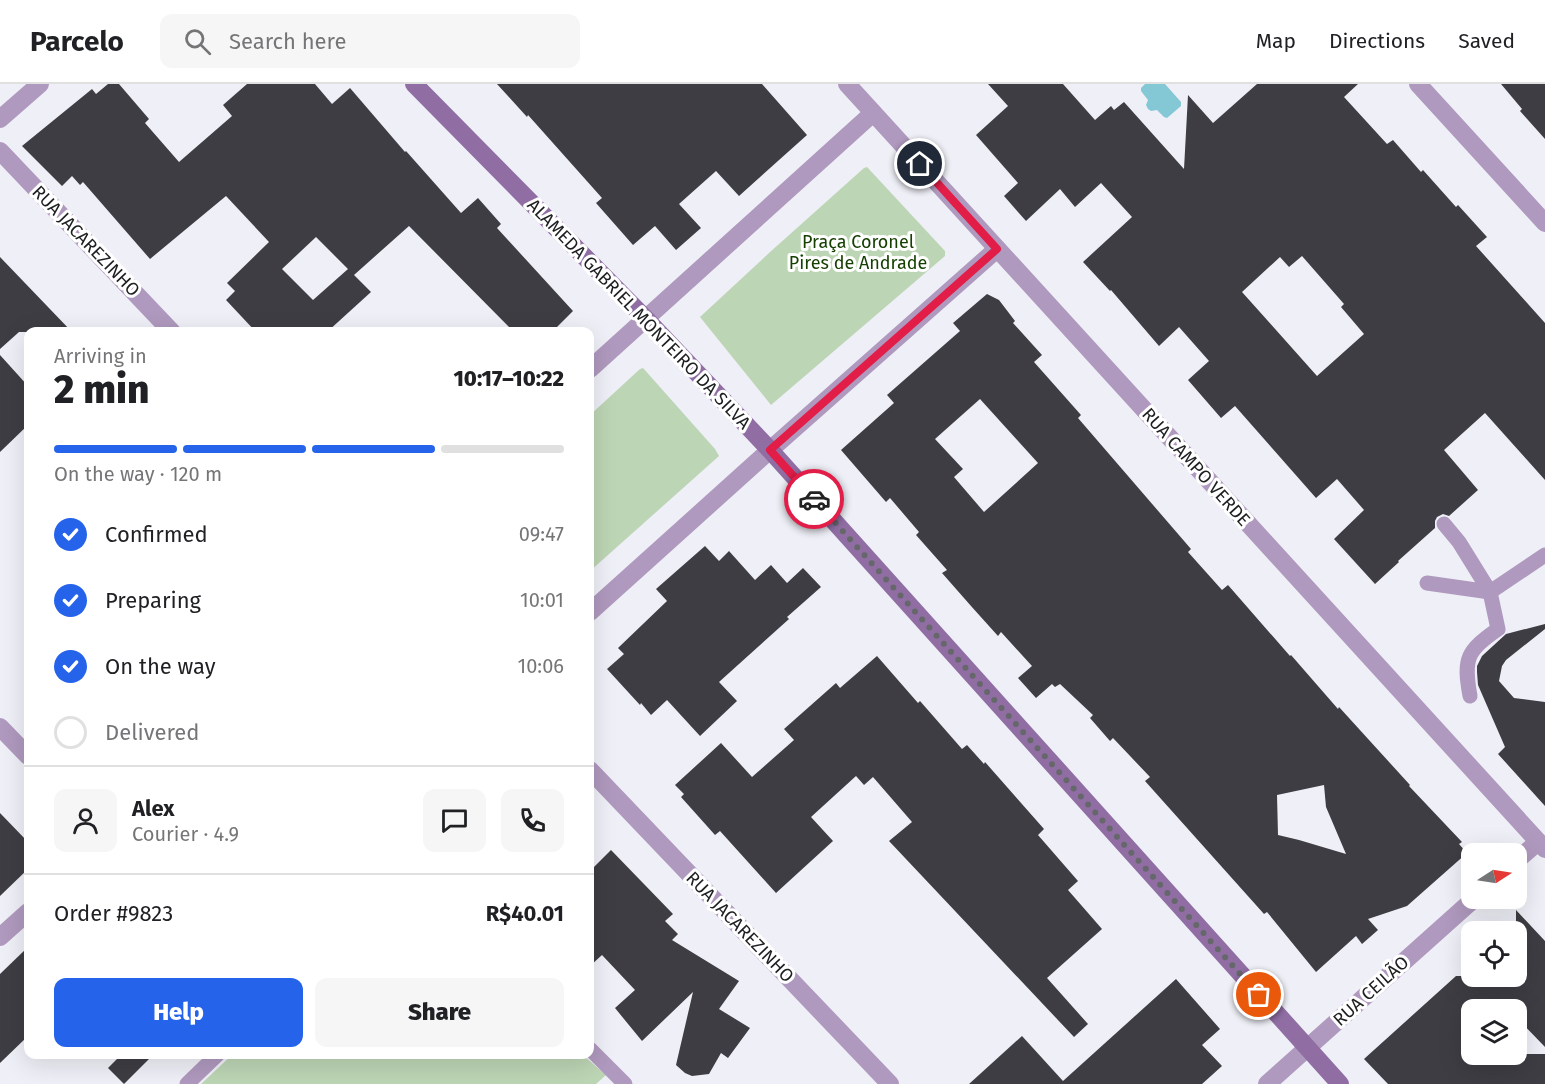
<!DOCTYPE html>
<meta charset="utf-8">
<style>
body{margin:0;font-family:"Fira Sans",sans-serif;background:#f6f6f6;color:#202124;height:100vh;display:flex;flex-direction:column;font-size:22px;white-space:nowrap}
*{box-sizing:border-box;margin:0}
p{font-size:20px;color:#757577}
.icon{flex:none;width:33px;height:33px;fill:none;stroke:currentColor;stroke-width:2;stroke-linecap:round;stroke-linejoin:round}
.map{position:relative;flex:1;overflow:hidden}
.panel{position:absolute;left:24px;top:243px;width:570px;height:732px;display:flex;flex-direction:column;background:#fff;border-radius:12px;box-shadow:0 6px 24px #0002}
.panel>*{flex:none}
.needle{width:39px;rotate:78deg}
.tools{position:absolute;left:1461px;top:759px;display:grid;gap:12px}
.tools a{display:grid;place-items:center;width:66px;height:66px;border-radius:12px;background:#fff;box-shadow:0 6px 24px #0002;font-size:30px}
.pin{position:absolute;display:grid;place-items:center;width:51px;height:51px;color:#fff;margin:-26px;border:3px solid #fff;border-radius:50%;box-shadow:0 2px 6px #0007}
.courier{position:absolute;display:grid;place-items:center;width:60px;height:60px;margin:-30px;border:4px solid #e11d48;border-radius:50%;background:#fff;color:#222;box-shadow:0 2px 8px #0007}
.summary em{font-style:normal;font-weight:800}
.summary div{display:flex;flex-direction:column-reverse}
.summary{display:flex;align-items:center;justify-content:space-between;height:102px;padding:0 30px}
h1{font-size:39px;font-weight:800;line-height:45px}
.bar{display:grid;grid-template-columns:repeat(4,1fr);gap:9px 6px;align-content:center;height:72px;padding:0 30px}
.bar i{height:8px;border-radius:4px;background:#e0e0e0}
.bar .on{background:#2563eb}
.bar p{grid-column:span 4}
.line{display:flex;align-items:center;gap:15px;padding:0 30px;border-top:2px solid #e0e0e0}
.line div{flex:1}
.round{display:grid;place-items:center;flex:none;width:63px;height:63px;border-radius:12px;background:#f6f6f6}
ol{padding:0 30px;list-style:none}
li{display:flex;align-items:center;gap:18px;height:66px}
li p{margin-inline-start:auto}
li .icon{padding:6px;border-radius:50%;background:#2563eb;color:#fff;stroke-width:4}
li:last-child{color:#757577}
li i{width:33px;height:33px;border:3px solid #e0e0e0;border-radius:50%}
.cta{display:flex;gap:12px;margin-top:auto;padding:12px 30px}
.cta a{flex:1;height:69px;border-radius:12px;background:#2563eb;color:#fff;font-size:24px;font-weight:800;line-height:69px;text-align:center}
.cta a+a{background:#f6f6f6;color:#202124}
header{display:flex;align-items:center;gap:36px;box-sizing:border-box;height:84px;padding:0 30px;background:#fff;border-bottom:2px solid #e0e0e0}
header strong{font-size:28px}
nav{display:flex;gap:33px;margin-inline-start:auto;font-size:21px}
.search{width:420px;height:54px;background:#f6f6f6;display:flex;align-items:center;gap:15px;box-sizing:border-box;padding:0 21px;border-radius:12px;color:#757577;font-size:22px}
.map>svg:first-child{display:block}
.green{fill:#bcd5b4}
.water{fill:#84c8d6}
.building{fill:#3d3d43;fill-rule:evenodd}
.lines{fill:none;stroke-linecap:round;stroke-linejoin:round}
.lane{stroke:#af99be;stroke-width:15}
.street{stroke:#af99be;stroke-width:18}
.secondary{stroke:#906ea4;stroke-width:18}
.done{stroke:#66676b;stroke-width:6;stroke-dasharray:0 10.8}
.route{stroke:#e11d48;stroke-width:8}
.labels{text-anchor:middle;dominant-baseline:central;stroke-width:6;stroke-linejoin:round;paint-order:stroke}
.street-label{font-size:18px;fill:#1d1e20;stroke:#fff}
.park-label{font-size:18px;fill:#154001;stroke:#fff}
</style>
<header>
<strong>Parcelo</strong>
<div class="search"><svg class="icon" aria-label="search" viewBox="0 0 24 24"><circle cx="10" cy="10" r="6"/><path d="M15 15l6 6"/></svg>Search here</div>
<nav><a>Map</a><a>Directions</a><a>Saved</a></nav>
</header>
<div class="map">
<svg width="1545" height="1000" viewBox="0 0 1545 1000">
<rect width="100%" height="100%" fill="#efeff7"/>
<g class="green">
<path d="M867,83l78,84v5l-174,149 -71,-88 69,-64 95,-85z"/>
<path d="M643,284l72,81 4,7 -129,115v-156l50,-46z"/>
<path d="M233,970l350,1 23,20 -10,9h-395z"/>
</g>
<path class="water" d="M1145,0h20l16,18v4l-14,12 -3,-1 -7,-7 -6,1 -3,-2 -2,-4 2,-5 -7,-9v-3z"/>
<g class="building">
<path d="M108,0h11l30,35 -4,4 34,39 53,-46 -9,-11 24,-21h68l17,20 18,-16 55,64 1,-1 55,62 17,-15 23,26 -4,4 76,83 -21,21h-38l-105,-106 -55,49 17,17 -44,40h-71l-30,-32 9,-9 -8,-8 42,-41 -43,-46 -76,63 -67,-77 -3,3 -8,-9 -10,10 -40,-40 70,-57 4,5zM316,153l32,32 -35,31 -31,-31z"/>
<path d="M497,0h265l45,51 -68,61 -23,-25 -37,33 22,24 -25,22 -21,-24 -22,19 -37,-42 6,-5 -74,-83 -1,2z"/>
<path d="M988,0h75l32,36 16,-14 3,4 10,-8 60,67 4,-74 25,28 44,-39h101l-14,13 43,47 6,-4 28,32 2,-2 33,37 2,-2 29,32 -11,9 69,77v157l-60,-67 -41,37 34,40 -29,26 -6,-2 -6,3 -2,4v7l-37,33 1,1 -24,22 -41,-45 30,-29 -27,-31 -21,19 -81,-92 -14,12 -33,-38 21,-19 -30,-34 -20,19 -48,-56 -1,1 -27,-29 49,-45 -31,-34 -26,24 -15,-18 -34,32 -22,-25 14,-13 -42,-48 32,-29zM1302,172l42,48 -3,3 23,27 -47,42 -75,-84 38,-35 9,10z"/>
<path d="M1501,0h44v55l-25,-28 2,-2z"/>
<path d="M0,173l72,75h-53l-19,17z"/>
<path d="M987,210l12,6 16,21 -2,2 29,32 -8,7 47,53 -3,3 113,131 -3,3 34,38 6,-5 62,71 1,-1 47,54 1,-2 71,78 -1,1 53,56 -3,2 8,9 -60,53 -39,13 10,11 -16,14 -6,-8 -40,36 -49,-60 -3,2 -119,-133 5,-4 -37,-39 -3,3 -20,-23 3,-3 -33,-31 -5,3 -3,-3 -16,14 -18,-20 14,-12 -31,-34 -3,4 -27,-30 -29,-33 5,-3 -31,-35 3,-3 -29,-34 -4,4 -45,-52 53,-47 -7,-8 73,-64 -7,-8zM980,315l58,64 -54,49 -30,-35 9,-8 -28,-30zM1324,701l2,22 20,47 -47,-14 -21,-5 -1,-40z"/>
<path d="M0,271l28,31v39l-28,27z"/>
<path d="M705,462l14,15 10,-10 26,29 16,-15 16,18 16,-15 18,19 -34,30 2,2 -70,63 18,19 -37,35 -33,-36 -16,15 -10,-12 -1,2 -33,-36 17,-15 -6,-6 49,-47 -11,-12z"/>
<path d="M1545,540v5l-39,31 -4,6 -3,15 15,17 31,4v104l-47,-52 7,-7 -27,-62 -1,-13v-6l5,-10 24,-22z"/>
<path d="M877,572l41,47 2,-2 42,48 5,-4 17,19 1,-2 59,67 -6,6 40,46 -10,9 34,39 -55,49 41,46 -14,13 -185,-196 23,-19 -39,-45 -9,8 -8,-9 -45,41 22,24 -57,52 -56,-62 -5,4 -34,-38 3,-3 -9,-9 46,-42 31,34 42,-37 -10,-11 52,-46 4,5z"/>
<path d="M0,729l28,29v27l-28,27z"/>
<path d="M611,766l62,64 -8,7 13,13 -6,6 67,41 -20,28 31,19 -22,30 -7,-5 -12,21 -17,2 -7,-3 -9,-8 17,-73 -51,49 -27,-33 20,-18 -33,-35 -12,11v-95z"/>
<path d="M1516,826l29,31v106l-29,-30v-7h-44v44h73v30h-157l-24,-25 92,-83h60z"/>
<path d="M28,863v89l-28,27v-89z"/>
<path d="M1176,895l44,50 -18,16 20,21 -20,18h-233l53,-48 41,45z"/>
<path d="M122,970h32l-30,30 -16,-16z"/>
</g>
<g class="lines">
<g class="lane">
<path d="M1444,440l15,18 31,50 8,37c-31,22 -35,29 -28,67"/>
<path d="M1427,499l63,9 55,-37"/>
<path d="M590,965l35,35"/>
<path d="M187,1000l31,-30"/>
</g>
<g class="street">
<path d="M847,0l698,765"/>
<path d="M1418,0l127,139"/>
<path d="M0,35l40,-35"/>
<path d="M0,67l172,181"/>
<path d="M590,285l283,-256"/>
<path d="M590,528l180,-162 227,-201"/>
<path d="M0,643l28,29"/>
<path d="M590,686l300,314"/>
<path d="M1516,777l22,-19"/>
<path d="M0,853l28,-25"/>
<path d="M1267,1000l208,-186"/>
</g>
<path class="secondary" d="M414,0l232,235 124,131 570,634"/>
</g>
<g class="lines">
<path class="done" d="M814,415l445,496"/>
<path class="route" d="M814,415l-44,-49 227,-201 -77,-85"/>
</g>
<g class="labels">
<g class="street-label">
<text transform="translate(86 157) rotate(46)">RUA JACAREZINHO</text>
<text transform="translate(639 230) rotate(46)">ALAMEDA GABRIEL MONTEIRO DA SILVA</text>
<text transform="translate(1196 383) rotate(48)">RUA CAMPO VERDE</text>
<text transform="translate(740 843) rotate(46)">RUA JACAREZINHO</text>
<text transform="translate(1371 907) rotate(-42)">RUA CEILÃO</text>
</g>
<g class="park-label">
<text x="858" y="158">Praça Coronel<tspan x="858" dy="21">Pires de Andrade</tspan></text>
</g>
</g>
</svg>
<div class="tools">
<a><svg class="needle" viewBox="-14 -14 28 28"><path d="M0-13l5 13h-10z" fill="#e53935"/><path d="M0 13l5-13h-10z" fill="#757577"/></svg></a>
<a><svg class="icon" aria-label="locate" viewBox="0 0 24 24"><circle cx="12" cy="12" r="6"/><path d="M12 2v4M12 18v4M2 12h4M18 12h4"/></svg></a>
<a><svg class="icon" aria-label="layers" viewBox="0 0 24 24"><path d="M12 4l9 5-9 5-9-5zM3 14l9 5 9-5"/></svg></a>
</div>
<div class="pin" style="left:1259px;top:911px;background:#ea580c"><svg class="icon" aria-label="bag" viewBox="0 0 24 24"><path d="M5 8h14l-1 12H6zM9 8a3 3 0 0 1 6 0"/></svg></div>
<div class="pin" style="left:920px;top:80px;background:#1f2937"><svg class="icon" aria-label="home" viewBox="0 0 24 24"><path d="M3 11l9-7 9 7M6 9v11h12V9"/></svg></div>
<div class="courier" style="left:814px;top:415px"><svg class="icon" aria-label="car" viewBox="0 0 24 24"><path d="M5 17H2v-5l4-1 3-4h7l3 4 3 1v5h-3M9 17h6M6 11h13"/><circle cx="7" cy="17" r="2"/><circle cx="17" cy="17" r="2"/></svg></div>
<section class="panel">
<div class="summary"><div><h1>2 min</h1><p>Arriving in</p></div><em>10:17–10:22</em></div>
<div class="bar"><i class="on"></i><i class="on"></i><i class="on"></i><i></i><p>On the way · 120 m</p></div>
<ol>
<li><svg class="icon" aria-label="check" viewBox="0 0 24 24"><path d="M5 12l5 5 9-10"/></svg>Confirmed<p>09:47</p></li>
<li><svg class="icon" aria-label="check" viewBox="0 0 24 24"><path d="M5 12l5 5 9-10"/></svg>Preparing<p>10:01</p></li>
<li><svg class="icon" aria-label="check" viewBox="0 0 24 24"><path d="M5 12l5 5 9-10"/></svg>On the way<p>10:06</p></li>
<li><i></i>Delivered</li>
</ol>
<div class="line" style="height:108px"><a class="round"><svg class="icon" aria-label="person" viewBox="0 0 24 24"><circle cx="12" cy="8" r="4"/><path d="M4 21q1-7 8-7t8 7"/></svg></a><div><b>Alex</b><p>Courier · 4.9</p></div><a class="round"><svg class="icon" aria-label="chat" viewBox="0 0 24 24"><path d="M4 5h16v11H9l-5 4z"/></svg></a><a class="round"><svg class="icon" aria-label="phone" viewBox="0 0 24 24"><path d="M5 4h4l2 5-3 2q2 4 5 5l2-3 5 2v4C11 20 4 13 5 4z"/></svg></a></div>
<div class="line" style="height:78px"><div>Order #9823</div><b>R$40.01</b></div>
<div class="cta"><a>Help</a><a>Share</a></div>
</section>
</div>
